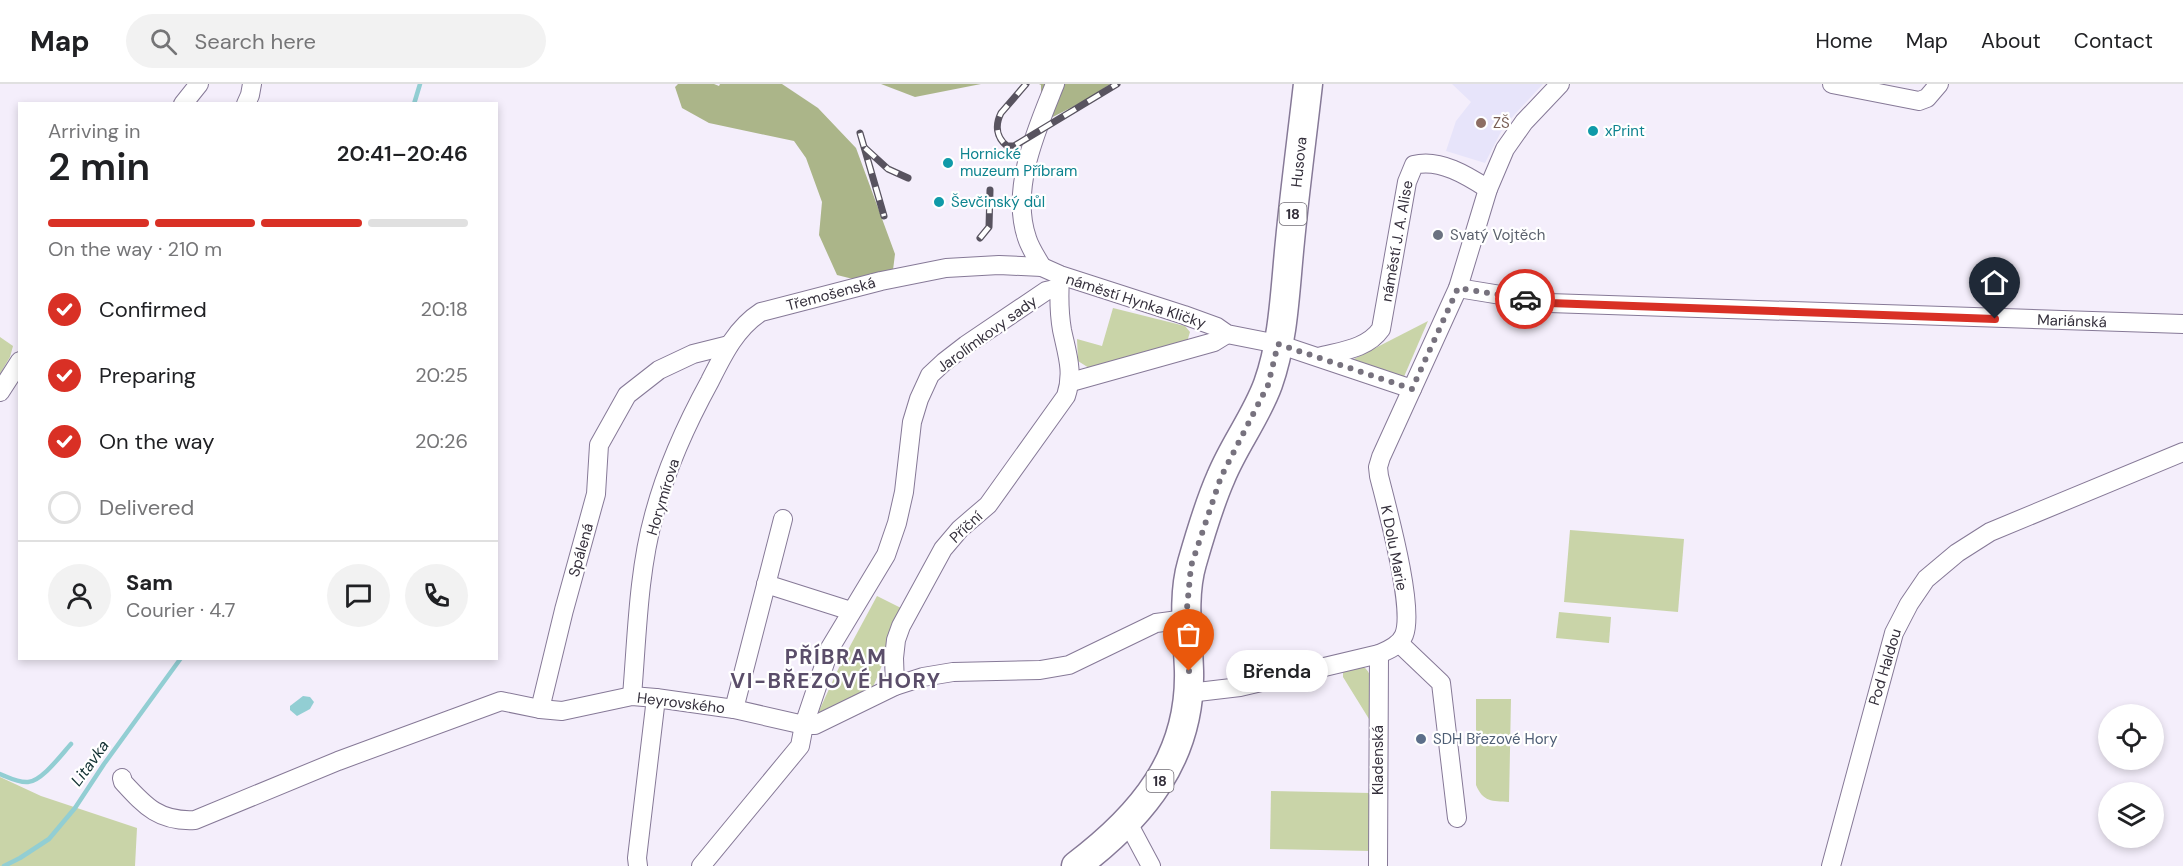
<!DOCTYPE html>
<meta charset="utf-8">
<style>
body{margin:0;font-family:"DM Sans",sans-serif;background:#f2f2f2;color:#202124;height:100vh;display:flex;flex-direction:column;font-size:22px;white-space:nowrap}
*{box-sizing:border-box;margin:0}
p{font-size:20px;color:#757577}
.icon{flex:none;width:33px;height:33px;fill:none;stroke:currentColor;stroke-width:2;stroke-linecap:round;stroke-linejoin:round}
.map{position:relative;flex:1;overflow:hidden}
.details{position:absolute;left:18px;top:18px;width:480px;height:558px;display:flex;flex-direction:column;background:#fff;border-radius:0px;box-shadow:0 3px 9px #0003}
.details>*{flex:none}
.buttons{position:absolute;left:2098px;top:620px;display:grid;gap:12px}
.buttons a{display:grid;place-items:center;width:66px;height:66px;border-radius:50%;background:#fff;box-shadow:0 3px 9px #0003;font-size:30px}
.pin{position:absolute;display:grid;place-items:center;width:51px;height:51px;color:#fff;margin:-62px -26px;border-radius:50% 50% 50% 0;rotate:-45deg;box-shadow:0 0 6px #0007}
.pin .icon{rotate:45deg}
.courier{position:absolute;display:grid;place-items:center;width:60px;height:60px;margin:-30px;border:4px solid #d93025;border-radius:50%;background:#fff;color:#222;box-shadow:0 2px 8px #0007}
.bubble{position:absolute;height:42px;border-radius:21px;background:#fff;box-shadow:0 3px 9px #0003;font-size:20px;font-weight:600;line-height:42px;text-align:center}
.headline em{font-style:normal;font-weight:600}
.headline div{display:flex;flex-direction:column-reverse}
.headline{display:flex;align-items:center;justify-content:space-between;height:102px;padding:0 30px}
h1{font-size:39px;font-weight:600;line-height:45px}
.bar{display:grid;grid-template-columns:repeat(4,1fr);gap:9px 6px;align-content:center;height:72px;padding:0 30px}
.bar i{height:8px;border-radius:4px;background:#e0e0e0}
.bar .active{background:#d93025}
.bar p{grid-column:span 4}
.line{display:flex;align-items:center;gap:15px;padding:0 30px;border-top:2px solid #e0e0e0}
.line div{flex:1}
.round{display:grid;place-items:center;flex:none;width:63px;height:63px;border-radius:32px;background:#f2f2f2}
ol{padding:0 30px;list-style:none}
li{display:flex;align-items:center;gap:18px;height:66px}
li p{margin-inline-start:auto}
li .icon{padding:6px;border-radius:50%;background:#d93025;color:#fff;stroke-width:4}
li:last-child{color:#757577}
li i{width:33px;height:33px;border:3px solid #e0e0e0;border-radius:50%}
header{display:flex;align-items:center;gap:36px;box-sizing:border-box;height:84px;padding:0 30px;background:#fff;border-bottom:2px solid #e0e0e0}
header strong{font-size:28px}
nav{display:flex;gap:33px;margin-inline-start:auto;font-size:21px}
.search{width:420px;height:54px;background:#f2f2f2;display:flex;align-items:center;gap:15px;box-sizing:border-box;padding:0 21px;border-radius:33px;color:#757577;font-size:22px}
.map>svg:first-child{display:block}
.education{fill:#e7e4fa}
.green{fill:#c9d4a8}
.forest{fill:#abb589}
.water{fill:#92ced3}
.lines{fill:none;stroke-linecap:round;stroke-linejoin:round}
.stream{stroke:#92ced3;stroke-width:4.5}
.street-casing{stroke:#867997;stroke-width:20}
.primary-casing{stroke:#867997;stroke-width:31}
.street{stroke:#fff;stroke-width:18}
.primary{stroke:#fff;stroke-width:28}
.rail-casing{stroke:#58535f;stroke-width:7}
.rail{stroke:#fff;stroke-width:4.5;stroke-dasharray:14;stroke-linecap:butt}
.done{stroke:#77727e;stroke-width:6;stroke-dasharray:0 10.8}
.route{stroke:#d93025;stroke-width:8}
.education-dot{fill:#8d6e63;stroke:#fff;stroke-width:2}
.culture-dot{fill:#0f9aa8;stroke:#fff;stroke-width:2}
.worship-dot{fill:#6b7280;stroke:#fff;stroke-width:2}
.service-dot{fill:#5c6f8a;stroke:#fff;stroke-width:2}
.labels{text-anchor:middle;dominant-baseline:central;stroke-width:4.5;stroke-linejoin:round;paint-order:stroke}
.shield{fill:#fff;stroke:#716d76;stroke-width:1.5}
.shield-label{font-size:14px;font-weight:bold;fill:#342f3b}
.education-label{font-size:15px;fill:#785e54;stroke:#fff;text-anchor:start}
.culture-label{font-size:15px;fill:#0d838f;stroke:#fff;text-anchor:start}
.street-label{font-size:15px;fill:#342f3b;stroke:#fff}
.worship-label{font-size:15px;fill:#5b616d;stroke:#fff;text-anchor:start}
.service-label{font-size:15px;fill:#4e5e75;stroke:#fff;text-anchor:start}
.water-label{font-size:16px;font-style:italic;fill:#113032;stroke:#fff}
.district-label{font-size:21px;font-weight:bold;letter-spacing:1.5px;fill:#5b4e6a;stroke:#fff}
</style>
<header>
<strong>Map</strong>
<div class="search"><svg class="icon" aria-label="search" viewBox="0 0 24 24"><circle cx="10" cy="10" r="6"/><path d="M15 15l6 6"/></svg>Search here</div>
<nav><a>Home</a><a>Map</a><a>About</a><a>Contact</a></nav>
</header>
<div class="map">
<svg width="2183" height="782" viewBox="0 0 2183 782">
<rect width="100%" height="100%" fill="#f4eefb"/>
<path class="education" d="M1452,0h91l-39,42 -19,37 -39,-12 10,-30 15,-19z"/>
<g class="green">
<path d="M1113,224l72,18 5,6 -3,10 -98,26 -11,-7 -1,-22 25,7z"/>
<path d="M1428,237l-25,58 -55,-17z"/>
<path d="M0,253l13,9 -3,11 -10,17z"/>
<path d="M1570,446l114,9 -6,73 -114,-10z"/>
<path d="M877,512l28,14 -32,77 -55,26 24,-52z"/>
<path d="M1559,528l52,5 -2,26 -53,-5z"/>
<path d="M1363,582c15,12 9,36 9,53h-3l-26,-42v-6z"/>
<path d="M1476,615h35l-2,103c-17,-1 -26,0 -33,-17z"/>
<path d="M0,693l41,19 96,32 -2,38h-135z"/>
<path d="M1271,707l100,2v58l-101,-2z"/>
</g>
<g class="forest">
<path d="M678,0h36l5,2 1,-2h62l36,24 38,40 39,106 -2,16 -36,10 -20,-5 -18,-40 3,-33 -16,-44 -12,-17 -85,-18 -27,-15 -7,-21z"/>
<path d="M881,0h100l-66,13z"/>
<path d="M1039,0h71l-22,15 -47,24v-38z"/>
</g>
<path class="water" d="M303,612l7,1 4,5 -4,7 -13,7 -7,-6v-4z"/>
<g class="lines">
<g class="stream">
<path d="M414,20l6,-20"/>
<path d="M0,690c8,3 18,9 28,8 14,-1 33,-27 43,-38"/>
<path d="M4,782l16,-8 29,-19 26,-31 29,-44 77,-106"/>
</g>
<defs>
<g id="street">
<path d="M1832,0l87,17 8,-3 12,-14"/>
<path d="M183,20l16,-20"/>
<path d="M246,20l4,-9 2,-11"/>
<path d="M1042,183c-5,-9 -12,-19 -15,-29 -17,-50 10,-109 28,-154"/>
<path d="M1458,204l91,15 634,21"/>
<path d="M1319,273c22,-6 48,-8 62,-28l26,-147 7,-17c25,-7 54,11 74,24"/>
<path d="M1071,298l143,-40 13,-8"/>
<path d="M0,308l20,-31"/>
<path d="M766,500l85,27"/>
<path d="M1399,559l42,40 16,135"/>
<path d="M895,602l-1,-28 2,-18 5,-14 42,-77 17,-20 28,-24 78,-109c8,-24 1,-42 -4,-66 -3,-17 -3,-36 -2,-53"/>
<path d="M1189,609l51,-6 139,-33c10,-4 21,-9 25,-19 11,-27 -17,-127 -25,-159l-1,-9 3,-10 77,-169 30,-99 17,-40 19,-27 36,-38"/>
<path d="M632,612c5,-59 6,-123 22,-181 12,-46 33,-92 56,-134 13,-26 26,-53 51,-69l120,-31 65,-13 53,-3 43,2 18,8 124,40 33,12 10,7 51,10 134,45"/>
<path d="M540,625l24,-99 32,-116 3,-49 28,-50 32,-25 34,-16 36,-9"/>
<path d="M734,625l49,-190"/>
<path d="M122,694l1,4c22,24 36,40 72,38l143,-59 163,-60 39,8 22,2 70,-15 24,2 78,11 70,16h11l80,-39 28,-9 30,-5 87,-2 29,-5 87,-42 30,-4"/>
<path d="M1128,739l23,43"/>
<path d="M638,782l-1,-8 19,-160"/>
<path d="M701,782l99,-120 4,-21 26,-77 56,-93 11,-32 7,-31 8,-70 7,-23 11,-24 14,-13 22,-17 80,-54 13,-3"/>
<path d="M1378,782l1,-212"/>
<path d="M1831,782l63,-233 15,-29 17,-25 31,-26 33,-21 193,-80"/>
</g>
<path id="primary" d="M1076,782c66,-50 115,-108 113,-195 -1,-35 -7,-74 3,-108 8,-28 17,-59 29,-86 13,-32 35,-60 47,-93 16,-45 17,-95 22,-143 5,-52 12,-104 18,-157"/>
</defs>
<use href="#street" class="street-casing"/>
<use href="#primary" class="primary-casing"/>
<use href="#street" class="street"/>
<use href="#primary" class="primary"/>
<defs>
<g id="rail">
<path d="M1026,0l-25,29c-6,12 -5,24 6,33h7l103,-62"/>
<path d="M860,49l24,83"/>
<path d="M865,64l23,21 20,9"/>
<path d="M980,154l9,-11 1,-37"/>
</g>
</defs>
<use href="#rail" class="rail-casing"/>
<use href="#rail" class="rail"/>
</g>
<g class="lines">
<path class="done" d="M1189,587l-3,-52 5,-53 30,-89 47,-92 10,-41 134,45 46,-101 67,11"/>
<path class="route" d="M1525,215l24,4 446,16"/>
</g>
<circle class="education-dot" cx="1481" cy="39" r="6"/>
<g class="culture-dot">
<circle cx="1593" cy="47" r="6"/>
<circle cx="948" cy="79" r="6"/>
<circle cx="939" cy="118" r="6"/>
</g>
<circle class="worship-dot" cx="1438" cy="151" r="6"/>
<circle class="service-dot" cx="1421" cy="655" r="6"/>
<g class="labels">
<g class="shield">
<rect x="1279.5" y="119" width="27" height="22" rx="4.5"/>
<rect x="1146.5" y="686" width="27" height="22" rx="4.5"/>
</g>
<g class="shield-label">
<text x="1293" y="130">18</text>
<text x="1160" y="697">18</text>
</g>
<g class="education-label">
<text x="1493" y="39">ZŠ</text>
</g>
<g class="culture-label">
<text x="1605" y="47">xPrint</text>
<text x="960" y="70">Hornické<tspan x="960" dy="17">muzeum Příbram</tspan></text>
<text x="951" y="118">Ševčinský důl</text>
</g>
<g class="street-label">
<text transform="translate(1299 78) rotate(-84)">Husova</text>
<text transform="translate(1397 157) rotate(-80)">náměstí J. A. Alise</text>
<text transform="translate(831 210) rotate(-15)">Třemošenská</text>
<text transform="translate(1136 217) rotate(18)">náměstí Hynka Kličky</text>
<text transform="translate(2072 237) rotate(2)">Mariánská</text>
<text transform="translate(987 250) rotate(-36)">Jarolímkovy sady</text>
<text transform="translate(663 413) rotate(-73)">Horymírova</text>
<text transform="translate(966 443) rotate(-43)">Příční</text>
<text transform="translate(1394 464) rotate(79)">K Dolu Marie</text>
<text transform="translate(581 466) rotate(-74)">Spálená</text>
<text transform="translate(1885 583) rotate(-73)">Pod Haldou</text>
<text transform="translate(681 619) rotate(7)">Heyrovského</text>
<text transform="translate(1378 676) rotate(-90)">Kladenská</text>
</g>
<g class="worship-label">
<text x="1450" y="151">Svatý Vojtěch</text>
</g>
<g class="service-label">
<text x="1433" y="655">SDH Březové Hory</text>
</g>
<g class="water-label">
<text transform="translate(90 679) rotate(-54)">Litavka</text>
</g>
<g class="district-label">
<text x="836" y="573">PŘÍBRAM<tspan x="836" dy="24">VI-BŘEZOVÉ HORY</tspan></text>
</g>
</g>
</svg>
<div class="buttons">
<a><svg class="icon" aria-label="locate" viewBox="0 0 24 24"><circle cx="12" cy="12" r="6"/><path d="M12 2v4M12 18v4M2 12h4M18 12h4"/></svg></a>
<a><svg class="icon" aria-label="layers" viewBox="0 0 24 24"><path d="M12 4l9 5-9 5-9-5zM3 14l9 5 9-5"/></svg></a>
</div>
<div class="pin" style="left:1189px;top:587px;background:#ea580c"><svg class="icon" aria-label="bag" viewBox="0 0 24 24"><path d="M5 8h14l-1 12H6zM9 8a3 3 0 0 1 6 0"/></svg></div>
<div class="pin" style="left:1995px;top:235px;background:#1f2937"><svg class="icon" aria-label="home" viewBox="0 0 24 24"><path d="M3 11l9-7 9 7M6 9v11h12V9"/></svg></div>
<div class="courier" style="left:1525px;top:215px"><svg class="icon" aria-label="car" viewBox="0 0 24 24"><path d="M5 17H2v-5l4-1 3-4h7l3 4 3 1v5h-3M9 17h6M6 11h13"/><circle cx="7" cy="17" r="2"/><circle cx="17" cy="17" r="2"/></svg></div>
<div class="bubble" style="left:1226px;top:566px;width:102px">Břenda</div>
<section class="details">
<div class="headline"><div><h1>2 min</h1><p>Arriving in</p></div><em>20:41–20:46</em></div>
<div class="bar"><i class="active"></i><i class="active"></i><i class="active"></i><i></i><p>On the way · 210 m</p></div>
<ol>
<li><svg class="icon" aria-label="check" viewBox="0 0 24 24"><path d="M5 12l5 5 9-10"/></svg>Confirmed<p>20:18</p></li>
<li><svg class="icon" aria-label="check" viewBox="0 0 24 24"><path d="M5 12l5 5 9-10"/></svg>Preparing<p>20:25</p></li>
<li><svg class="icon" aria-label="check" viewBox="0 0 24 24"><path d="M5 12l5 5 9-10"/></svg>On the way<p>20:26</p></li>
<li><i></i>Delivered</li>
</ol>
<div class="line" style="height:108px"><a class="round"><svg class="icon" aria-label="person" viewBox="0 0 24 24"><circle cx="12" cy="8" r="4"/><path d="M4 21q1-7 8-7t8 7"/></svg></a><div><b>Sam</b><p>Courier · 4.7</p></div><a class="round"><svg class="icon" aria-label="chat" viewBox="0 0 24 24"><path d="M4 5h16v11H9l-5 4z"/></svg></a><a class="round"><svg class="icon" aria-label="phone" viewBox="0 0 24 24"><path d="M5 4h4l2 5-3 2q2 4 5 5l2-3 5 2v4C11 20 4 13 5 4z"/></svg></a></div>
</section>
</div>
